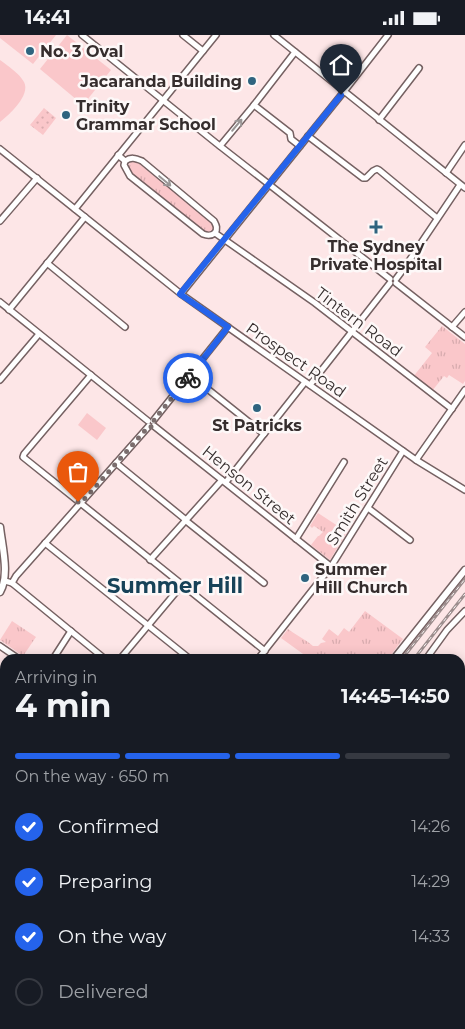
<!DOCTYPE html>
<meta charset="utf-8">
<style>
body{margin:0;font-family:Montserrat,sans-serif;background:#20242c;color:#f1f3f6;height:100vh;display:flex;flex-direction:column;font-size:19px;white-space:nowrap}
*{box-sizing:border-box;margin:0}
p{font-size:16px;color:#9ea1a6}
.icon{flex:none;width:28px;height:28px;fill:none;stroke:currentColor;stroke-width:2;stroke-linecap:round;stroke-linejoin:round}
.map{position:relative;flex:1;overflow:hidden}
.details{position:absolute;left:0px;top:619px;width:465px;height:376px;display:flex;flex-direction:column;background:#171b24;border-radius:15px 15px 0 0;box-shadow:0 2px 12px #0003}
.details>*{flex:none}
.pin{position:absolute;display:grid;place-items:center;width:42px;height:42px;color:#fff;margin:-51px -21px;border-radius:50% 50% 50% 0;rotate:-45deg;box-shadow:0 0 5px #0007}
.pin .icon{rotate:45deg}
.courier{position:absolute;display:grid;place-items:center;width:50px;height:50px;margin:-25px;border:4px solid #2563eb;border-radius:50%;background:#fff;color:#222;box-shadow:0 1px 6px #0007}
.summary em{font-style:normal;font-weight:700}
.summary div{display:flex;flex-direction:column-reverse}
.summary{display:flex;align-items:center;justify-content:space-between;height:85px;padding:0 15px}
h1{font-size:32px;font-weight:700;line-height:38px}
.bar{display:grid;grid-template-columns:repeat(4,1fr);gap:8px 5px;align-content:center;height:60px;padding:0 15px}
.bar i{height:6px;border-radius:4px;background:#363941}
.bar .on{background:#2563eb}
.bar p{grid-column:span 4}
ol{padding:0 15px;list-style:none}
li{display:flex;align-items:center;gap:15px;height:55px}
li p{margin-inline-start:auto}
li .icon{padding:5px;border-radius:50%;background:#2563eb;color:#fff;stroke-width:4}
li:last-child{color:#9ea1a6}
li i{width:28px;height:28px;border:2px solid #363941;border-radius:50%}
.status{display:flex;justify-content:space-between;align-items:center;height:35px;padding:0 25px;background:#171b24;direction:ltr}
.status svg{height:14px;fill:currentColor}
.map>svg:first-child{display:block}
.grass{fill:url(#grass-dots)}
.park{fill:url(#park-tufts)}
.garden{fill:#fac7ca}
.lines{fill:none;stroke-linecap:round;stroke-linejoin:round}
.stream{stroke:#be7f83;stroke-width:1}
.minor-casing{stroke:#756162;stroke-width:8}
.major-casing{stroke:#756162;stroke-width:9}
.highway-casing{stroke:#756162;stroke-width:9}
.minor{stroke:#fff;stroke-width:5}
.major{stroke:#fff;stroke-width:6}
.highway{stroke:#fff;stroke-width:7}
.tram{stroke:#9c8d8d;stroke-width:1}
.rail-casing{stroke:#9c8d8d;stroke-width:3}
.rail{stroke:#fdf8f8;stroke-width:1;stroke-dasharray:4;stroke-linecap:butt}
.oneway{stroke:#9a9696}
.done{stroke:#7b6e6e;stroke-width:5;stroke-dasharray:0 9}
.route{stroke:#2563eb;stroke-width:6}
.poi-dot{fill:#2f647f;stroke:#fdf8f8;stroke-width:2}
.labels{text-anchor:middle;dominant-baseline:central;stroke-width:5;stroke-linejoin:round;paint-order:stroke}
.poi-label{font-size:16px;font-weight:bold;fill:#352d2d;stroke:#fdf8f8;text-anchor:start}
.street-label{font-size:16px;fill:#352d2d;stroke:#fdf8f8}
.district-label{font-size:21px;font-weight:bold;fill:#174258;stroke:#fdf8f8}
</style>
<div class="status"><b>14:41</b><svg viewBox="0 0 49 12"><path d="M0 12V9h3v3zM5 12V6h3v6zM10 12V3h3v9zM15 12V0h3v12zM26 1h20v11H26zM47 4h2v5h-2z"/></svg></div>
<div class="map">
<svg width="465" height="994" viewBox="0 0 465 994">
<defs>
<pattern id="grass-dots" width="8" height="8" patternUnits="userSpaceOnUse" patternTransform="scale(1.25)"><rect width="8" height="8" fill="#fac7ca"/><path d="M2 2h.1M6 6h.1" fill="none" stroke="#d7abae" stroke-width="1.8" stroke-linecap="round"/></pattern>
<pattern id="park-tufts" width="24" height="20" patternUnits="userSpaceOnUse" patternTransform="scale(1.25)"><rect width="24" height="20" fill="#fac7ca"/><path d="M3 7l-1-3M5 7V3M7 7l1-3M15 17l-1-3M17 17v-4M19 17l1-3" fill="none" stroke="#d7abae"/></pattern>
</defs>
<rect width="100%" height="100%" fill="#fde6e7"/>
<path class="grass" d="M44,73l12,10 -13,17 -13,-10z"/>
<g class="park">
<path d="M132,126l5,1 74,59 3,4 -1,6 -6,2 -3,-1 -75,-61 -1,-2 1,-5z"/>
<path d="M442,291l23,18v37l-2,3 -14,-9 -2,3 -3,-2 -12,15 -19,-14 19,-24 -7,-6z"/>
<path d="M318,478l29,19 -17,28 -19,-15 7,-9h1l4,-4 -9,-6 -2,2 -2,-2z"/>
<path d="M365,576l38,28 -15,20h-78l-29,-21 7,-9c8,6 17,10 25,17h5l3,-3 5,-1 -4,-3 7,-10 9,7 6,-8 5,4z"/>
<path d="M12,586l24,16 -13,19 -23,-16z"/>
</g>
<g class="garden">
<path d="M0,0h56l-23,29 -33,-26z"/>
<path d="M67,0l44,35 -28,35 -43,-36z"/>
<path d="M0,25c8,6 19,13 24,22 7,13 -15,33 -24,40z"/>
<path d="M87,378l19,15 -9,12 -19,-15z"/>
</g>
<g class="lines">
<g class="stream">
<path d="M0,922v1"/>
<path d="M66,990l3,4"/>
</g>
<defs>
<g id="minor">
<path d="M82,0l134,108 174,136"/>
<path d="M183,0l20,16"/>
<path d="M274,0l191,153"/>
<path d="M295,17l-41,53 36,28 1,6 9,7"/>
<path d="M379,85l40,-52"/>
<path d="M308,101l55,42h3l7,-7 4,-2 2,1 58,48"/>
<path d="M220,111l34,-41"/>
<path d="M0,114l181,145 235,166 49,30"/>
<path d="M118,120l7,6 -1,4 6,11 73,58c5,2 8,2 12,-1"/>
<path d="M125,126c6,-4 10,-3 17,0l72,60c2,4 4,7 1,12"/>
<path d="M446,138l19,-28"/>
<path d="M75,174l141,-174"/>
<path d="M0,186l37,-43"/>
<path d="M215,198l100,70 137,106"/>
<path d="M47,228l78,64"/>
<path d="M396,244l9,-12 55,-82"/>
<path d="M396,248l69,54"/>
<path d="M181,259l165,-205 42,-54"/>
<path d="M0,267l148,119"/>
<path d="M9,275l76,-93"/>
<path d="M452,292l13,-15"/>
<path d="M91,340l-67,79 -1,3 242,194"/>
<path d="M190,340l74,59"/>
<path d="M0,345l39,-46"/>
<path d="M310,350l80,-102"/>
<path d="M153,386l75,-94"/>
<path d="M154,391l175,139"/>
<path d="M416,425l49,-70"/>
<path d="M116,428l70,57"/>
<path d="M226,447l79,-100"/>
<path d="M368,473l42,32"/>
<path d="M185,485l79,63"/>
<path d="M296,504l48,-77"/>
<path d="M45,508l145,116"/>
<path d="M150,525l72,-80"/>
<path d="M332,530l71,-114"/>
<path d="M5,546l7,2 93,76"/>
<path d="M12,548l4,-7 133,-150"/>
<path d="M0,611l19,13"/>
<path d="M53,624l18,-28"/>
<path d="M120,624l62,-74"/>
<path d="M258,624l71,-90"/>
<path d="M426,624l21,-29 18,-19"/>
<path d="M460,648l5,3"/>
<path d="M0,675l5,3"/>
<path d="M0,703l5,-8"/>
<path d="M0,743l5,3"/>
<path d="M460,765h5"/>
<path d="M1,787v-7l4,-5"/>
<path d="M460,845l5,-2"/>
<path d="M111,990l1,4"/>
<path d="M144,990l1,4"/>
<path d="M337,990v4"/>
<path d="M453,990l3,4"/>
</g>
<g id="major">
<path d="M0,492c2,19 10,48 0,65"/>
<path d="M394,624l71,-89"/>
<path d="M5,888v6"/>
<path d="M460,936l5,-3"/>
<path d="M22,990l4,4"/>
<path d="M2,994l4,-4"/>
</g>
<g id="highway">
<path d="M460,931l5,-3"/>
<path d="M460,943l5,-3"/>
<path d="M276,994l17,-4"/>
<path d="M307,994l18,-4"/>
</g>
</defs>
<use href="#minor" class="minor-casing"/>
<use href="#major" class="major-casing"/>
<use href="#highway" class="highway-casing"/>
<use href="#minor" class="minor"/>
<use href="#major" class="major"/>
<use href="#highway" class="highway"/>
<g class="tram">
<path d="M0,942l5,8"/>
<path d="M38,990l4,4"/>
</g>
<defs>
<g id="rail">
<path d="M402,624l63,-80"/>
<path d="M414,624l51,-65"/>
<path d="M0,927l5,-3"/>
<path d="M0,938l5,-3"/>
</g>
</defs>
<use href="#rail" class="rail-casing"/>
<use href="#rail" class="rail"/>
</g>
<defs><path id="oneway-shaft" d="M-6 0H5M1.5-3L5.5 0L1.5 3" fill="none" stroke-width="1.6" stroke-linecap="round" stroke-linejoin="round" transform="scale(1.25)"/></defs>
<g class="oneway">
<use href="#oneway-shaft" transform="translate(237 90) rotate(-50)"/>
<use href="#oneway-shaft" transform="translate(165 146) rotate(40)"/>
</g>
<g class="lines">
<path class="done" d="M78,467l3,1 68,-77 3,1 2,-1v-6l34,-42"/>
<path class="route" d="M188,343l40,-51 -48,-33 161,-199"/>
</g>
<g class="poi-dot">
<circle cx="30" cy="16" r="5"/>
<circle cx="252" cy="46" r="5"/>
<circle cx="66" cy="80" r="5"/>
<path d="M373.5 184.5h5v5h5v5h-5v5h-5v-5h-5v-5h5z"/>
<circle cx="257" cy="373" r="5"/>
<circle cx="305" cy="543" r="5"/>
</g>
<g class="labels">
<g class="poi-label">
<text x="40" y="16">No. 3 Oval</text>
<text x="242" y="46" text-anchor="end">Jacaranda Building</text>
<text x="76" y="71">Trinity<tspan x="76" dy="18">Grammar School</tspan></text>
<text x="376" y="211" text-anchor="middle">The Sydney<tspan x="376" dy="18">Private Hospital</tspan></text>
<text x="257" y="390" text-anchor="middle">St Patricks</text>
<text x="315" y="534">Summer<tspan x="315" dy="18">Hill Church</tspan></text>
</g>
<g class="street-label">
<text transform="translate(359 287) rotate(37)">Tintern Road</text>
<text transform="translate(296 325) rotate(35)">Prospect Road</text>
<text transform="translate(249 450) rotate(39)">Henson Street</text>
<text transform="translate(357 466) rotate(-58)">Smith Street</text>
</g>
<g class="district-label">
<text x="175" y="550">Summer Hill</text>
</g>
</g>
</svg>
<div class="pin" style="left:78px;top:467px;background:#ea580c"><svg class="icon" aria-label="bag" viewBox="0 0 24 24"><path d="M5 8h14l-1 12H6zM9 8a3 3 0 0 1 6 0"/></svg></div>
<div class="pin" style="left:341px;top:60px;background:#1f2937"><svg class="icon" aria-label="home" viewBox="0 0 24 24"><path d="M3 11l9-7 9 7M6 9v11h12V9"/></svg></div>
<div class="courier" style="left:188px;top:343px"><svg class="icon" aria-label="bike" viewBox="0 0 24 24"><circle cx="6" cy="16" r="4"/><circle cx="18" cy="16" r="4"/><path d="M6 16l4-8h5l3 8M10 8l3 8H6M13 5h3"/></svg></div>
<section class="details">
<div class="summary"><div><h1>4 min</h1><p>Arriving in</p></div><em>14:45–14:50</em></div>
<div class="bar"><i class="on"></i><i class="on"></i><i class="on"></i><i></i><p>On the way · 650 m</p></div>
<ol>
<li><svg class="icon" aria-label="check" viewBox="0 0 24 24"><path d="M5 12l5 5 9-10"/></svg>Confirmed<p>14:26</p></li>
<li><svg class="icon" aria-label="check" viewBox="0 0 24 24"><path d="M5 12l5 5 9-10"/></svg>Preparing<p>14:29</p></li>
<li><svg class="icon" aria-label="check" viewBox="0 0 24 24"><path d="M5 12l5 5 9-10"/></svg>On the way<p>14:33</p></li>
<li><i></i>Delivered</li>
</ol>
</section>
</div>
